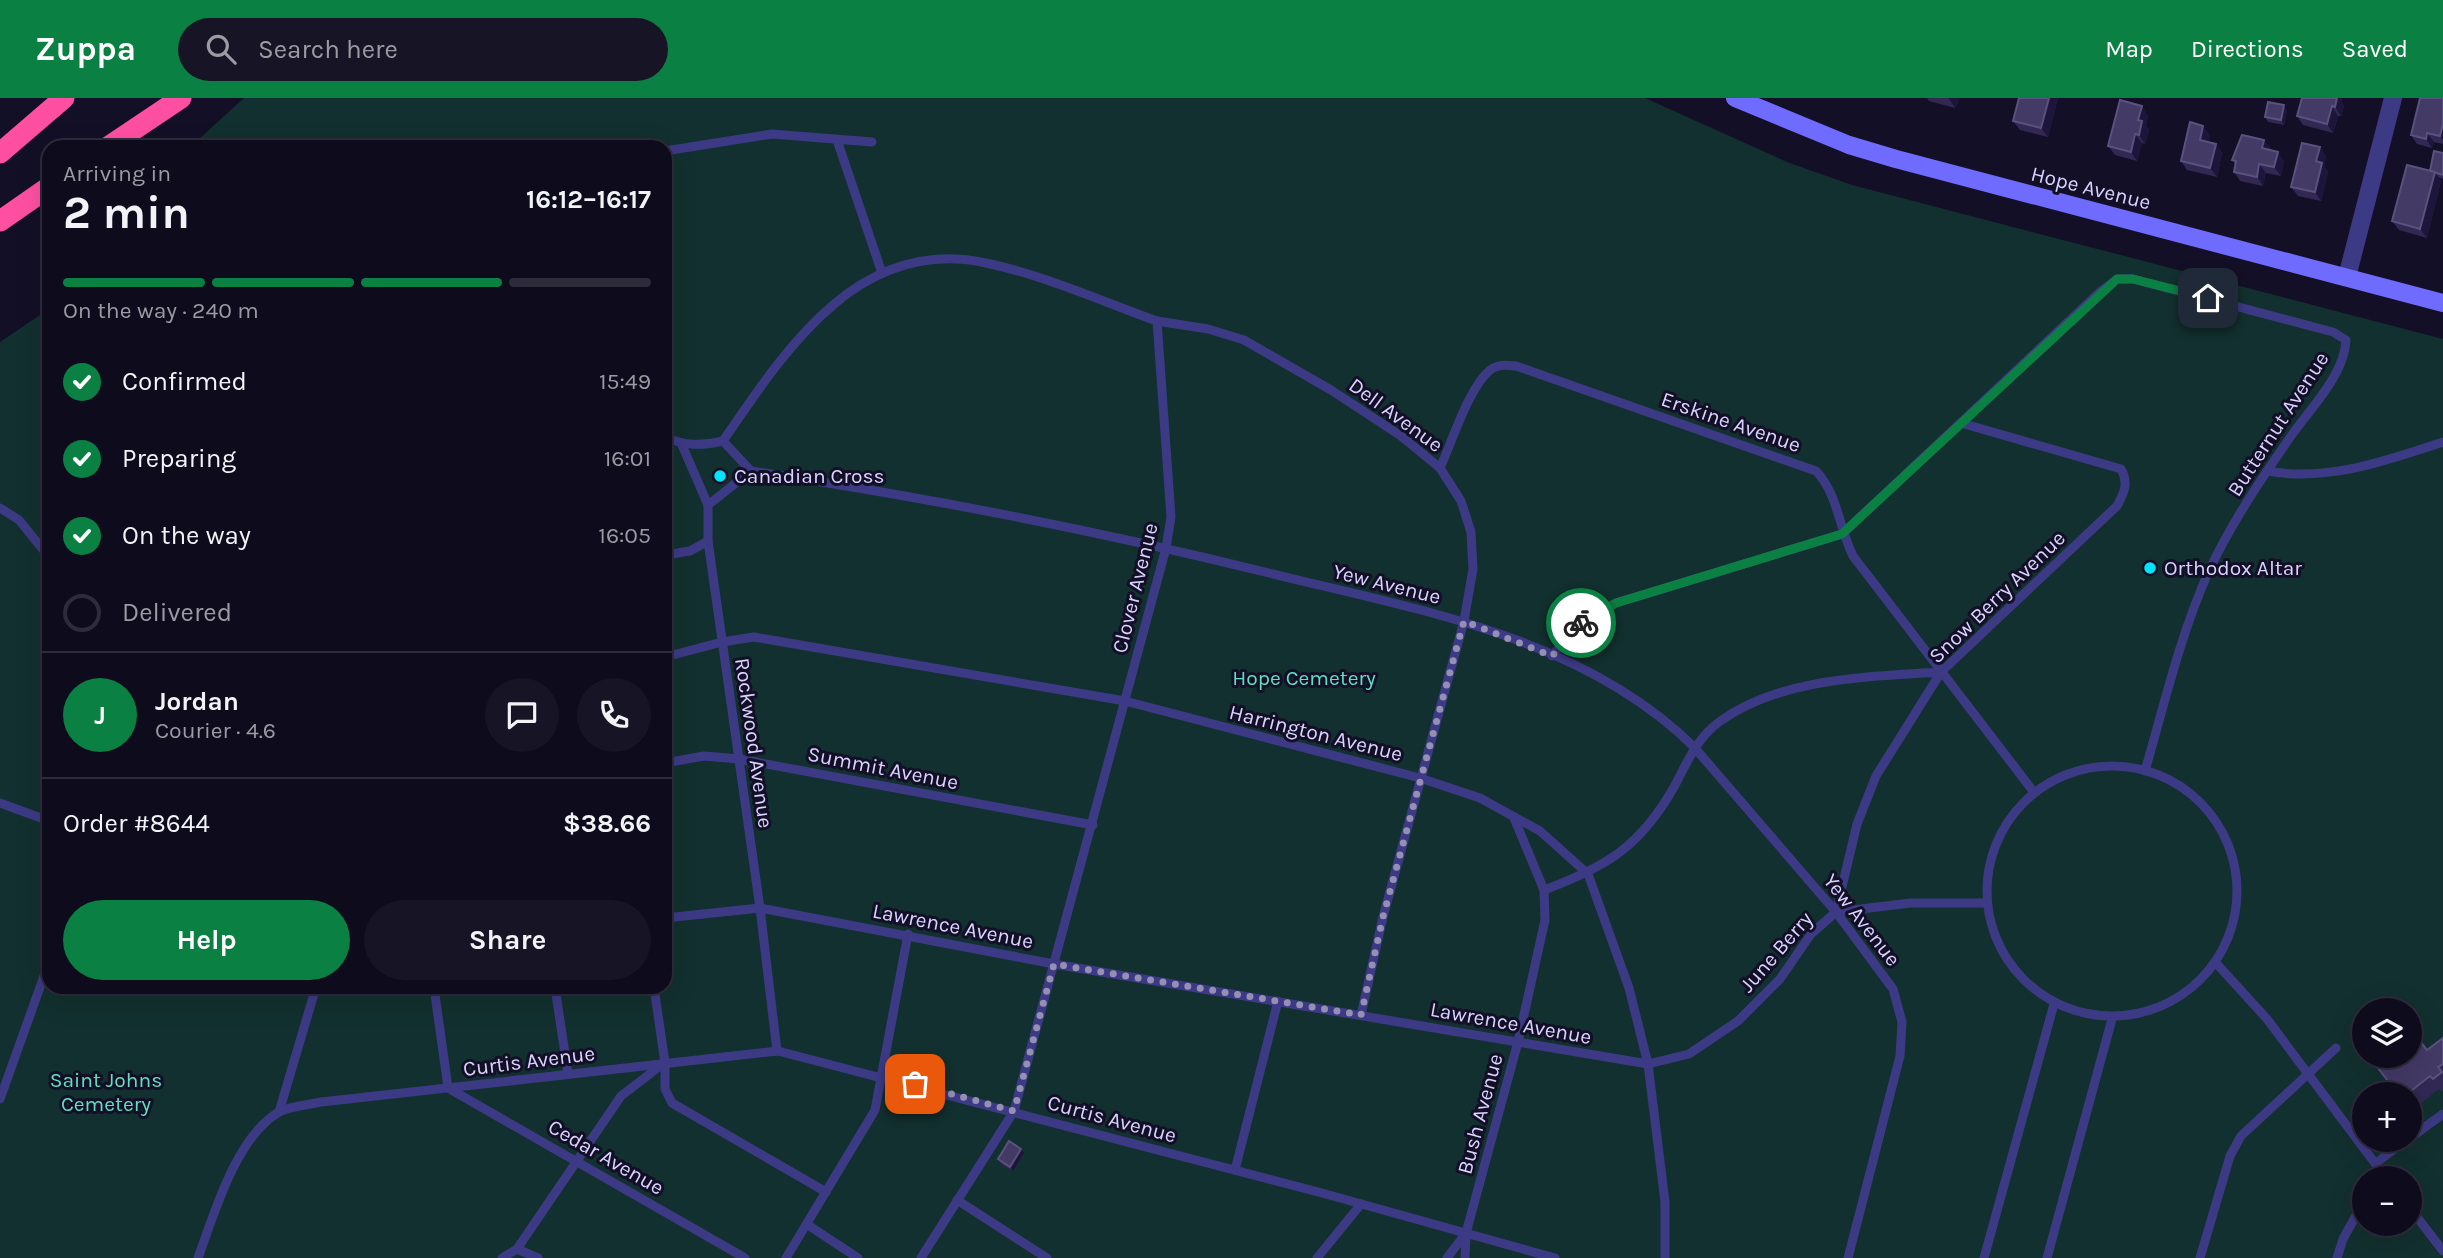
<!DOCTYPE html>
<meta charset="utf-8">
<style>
body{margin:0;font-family:Karla,sans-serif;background:#171425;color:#f1f3f6;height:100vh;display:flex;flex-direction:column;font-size:26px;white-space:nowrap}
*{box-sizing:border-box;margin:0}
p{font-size:23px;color:#9b9ba3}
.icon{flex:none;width:38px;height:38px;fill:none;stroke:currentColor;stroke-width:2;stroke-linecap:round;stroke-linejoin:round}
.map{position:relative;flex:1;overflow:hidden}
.panel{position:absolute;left:42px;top:42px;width:630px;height:854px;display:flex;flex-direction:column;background:#0e0b1c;border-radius:21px;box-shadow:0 7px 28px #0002,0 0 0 2px #2e2b3b}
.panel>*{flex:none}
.controls{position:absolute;left:2352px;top:900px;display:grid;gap:14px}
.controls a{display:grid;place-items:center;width:70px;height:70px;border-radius:50%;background:#0e0b1c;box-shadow:0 7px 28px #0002,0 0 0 2px #2e2b3b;font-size:35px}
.pin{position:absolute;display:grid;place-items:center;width:60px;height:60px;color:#fff;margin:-30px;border-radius:14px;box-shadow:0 4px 10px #0006}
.courier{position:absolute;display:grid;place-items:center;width:70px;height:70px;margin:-35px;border:5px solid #0b8043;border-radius:50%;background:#fff;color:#222;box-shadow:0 2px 9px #0007}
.summary em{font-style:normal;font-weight:700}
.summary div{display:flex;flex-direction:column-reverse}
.summary{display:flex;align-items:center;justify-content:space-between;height:119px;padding:0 21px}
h1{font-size:46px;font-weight:700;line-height:52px}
.bar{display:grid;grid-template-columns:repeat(4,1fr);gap:10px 7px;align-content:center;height:84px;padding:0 21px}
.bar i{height:9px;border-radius:5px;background:#2e2b3b}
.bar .current{background:#0b8043}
.bar p{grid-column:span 4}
.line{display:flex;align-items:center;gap:18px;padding:0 21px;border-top:2px solid #2e2b3b}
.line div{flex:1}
.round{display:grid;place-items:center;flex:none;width:74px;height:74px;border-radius:37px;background:#171425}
ol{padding:0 21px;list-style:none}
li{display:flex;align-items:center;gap:21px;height:77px}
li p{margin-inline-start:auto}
li .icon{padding:7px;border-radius:50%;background:#0b8043;color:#fff;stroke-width:4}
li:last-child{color:#9b9ba3}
li i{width:38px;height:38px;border:4px solid #2e2b3b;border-radius:50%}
.action{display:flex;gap:14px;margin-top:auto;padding:14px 21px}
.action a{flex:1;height:80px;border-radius:42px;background:#0b8043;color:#fff;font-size:28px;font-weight:700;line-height:80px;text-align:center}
.action a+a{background:#171425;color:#f1f3f6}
header{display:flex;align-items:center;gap:42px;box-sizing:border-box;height:98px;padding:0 35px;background:#0b8043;color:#fff}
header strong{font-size:33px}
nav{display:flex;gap:38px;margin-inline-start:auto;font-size:24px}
.search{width:490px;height:63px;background:#171425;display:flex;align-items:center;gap:18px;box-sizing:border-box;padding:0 24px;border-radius:38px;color:#9b9ba3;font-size:26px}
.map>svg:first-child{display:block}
.green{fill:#12302f;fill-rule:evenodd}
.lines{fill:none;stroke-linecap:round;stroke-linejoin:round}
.lane{stroke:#3d3a85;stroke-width:9}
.street{stroke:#3d3a85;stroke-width:18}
.secondary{stroke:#6f6bff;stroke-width:18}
.highway{stroke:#ff4fa3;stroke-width:21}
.wall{fill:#312854}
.shaded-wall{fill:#1d163a}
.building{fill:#433a66;stroke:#5a527e;stroke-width:2}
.done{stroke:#948fb3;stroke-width:7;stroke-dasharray:0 12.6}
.route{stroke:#0b8043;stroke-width:9}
.poi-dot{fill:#00e5ff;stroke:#130f26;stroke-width:2.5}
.labels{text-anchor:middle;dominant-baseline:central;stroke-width:6;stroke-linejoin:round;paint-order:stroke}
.street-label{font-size:21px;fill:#d9d4ff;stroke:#130f26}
.poi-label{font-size:21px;fill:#d9d4ff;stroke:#130f26;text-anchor:start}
.park-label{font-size:21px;fill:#5fe0c0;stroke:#130f26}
</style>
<header>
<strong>Zuppa</strong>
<div class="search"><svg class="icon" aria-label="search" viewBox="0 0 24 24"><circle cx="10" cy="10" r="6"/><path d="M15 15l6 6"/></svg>Search here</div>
<nav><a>Map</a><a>Directions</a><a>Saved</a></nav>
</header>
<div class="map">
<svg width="2443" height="1160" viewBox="0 0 2443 1160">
<rect width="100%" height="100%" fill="#130f26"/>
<path class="green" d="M244,0h1401l142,64 65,23 591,154v919h-2443v-916l49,-33v678h616v-840h-475zM2364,912h46v45h-46zM2364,996h46v45h-46zM2364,1080h46v45h-46z"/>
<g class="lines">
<g class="lane">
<path d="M837,42l45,133"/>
<path d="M665,53l107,-17 100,8"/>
<path d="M1157,223l51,8 36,11 87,50 70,46 39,32 21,33 10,31 2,37 -9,52 -81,296 -22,98"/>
<path d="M665,339c20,9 36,9 58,4l28,30"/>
<path d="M723,343c61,-89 135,-206 263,-178 58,12 115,38 171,58l14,196 -5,31 -152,563 -93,147"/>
<path d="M682,347l26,60v36l52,367 17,143"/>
<path d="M1440,370c12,-26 29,-81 50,-98 8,-6 17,-5 26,-4l300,105c22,23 23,57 37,85l180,235"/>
<path d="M2267,373c61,11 118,-10 176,-29"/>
<path d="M708,407l43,-34c174,26 348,60 518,102 147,36 314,64 425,174l142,165 57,77 9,33 -2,34 -52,202"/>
<path d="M0,410l19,12 30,37"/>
<path d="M665,457l25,-4 18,-10"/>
<path d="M1552,558c19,-25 37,-39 64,-53l226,-69 259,-243 16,-12h16l200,53 13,8c-1,34 -36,69 -55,96 -30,43 -61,89 -83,137 -28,63 -44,132 -63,198"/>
<path d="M665,559l57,-15 32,-5 371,64 295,77 60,20 60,33 48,43 41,114 19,76 17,138v56"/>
<path d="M665,665l39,-7 35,3 354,66"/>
<circle cx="2112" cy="793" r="125"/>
<path d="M0,705l49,18"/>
<path d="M1544,792c62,-23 96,-43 130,-103 13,-24 22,-48 45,-65 62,-45 150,-45 222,-50"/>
<path d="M1836,814l21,-88 19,-48 65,-104 176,-166c7,-13 12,-23 4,-37l-160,-46"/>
<path d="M665,820l95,-10 294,56 594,100 41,-10 49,-33 42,-42 31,-45 25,-22 75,-9h76"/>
<path d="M2216,865l51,56 119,159"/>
<path d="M434,889l14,101 297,170"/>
<path d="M555,889l13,87"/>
<path d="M654,889l11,76v26l7,14 154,89"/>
<path d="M0,1001l49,-137"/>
<path d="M279,1014l37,-125"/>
<path d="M2410,1040l33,-24"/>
<path d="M2376,1065l32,-24"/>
<path d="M1235,1072l43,-169"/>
<path d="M957,1102l90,58"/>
<path d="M2410,1110l33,43"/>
<path d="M808,1127l50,33"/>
<path d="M517,1151l21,9"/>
<path d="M198,1160c16,-44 38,-121 81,-146 11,-6 29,-7 42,-10l457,-51 544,142 233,65"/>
<path d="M502,1160l15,-9 104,-153 43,-33"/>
<path d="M786,1160l89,-148 33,-176"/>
<path d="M1317,1160l44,-54"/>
<path d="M1447,1160l19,-25 52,-191 27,-122 -1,-30 -30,-72"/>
<path d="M1465,1160l1,-23"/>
<path d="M1984,1160l70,-254"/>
<path d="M2047,1160l65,-239"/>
<path d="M2200,1160l30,-102 11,-20 95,-88"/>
<path d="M2337,1160l6,-19 21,-38"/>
</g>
<path class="street" d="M2347,179l46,-179"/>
<path class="secondary" d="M1735,0l114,47 47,14 547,144"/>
<g class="highway">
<path d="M108,49l73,-49"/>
<path d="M0,55l64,-55"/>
<path d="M0,123l49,-34"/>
</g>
</g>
<g class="wall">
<path d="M1927,0h33l-5,10 -26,-7z"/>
<path d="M2019,0h39l-10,39 -28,-7 -7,-9z"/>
<path d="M2302,0h40l-1,3 3,5 -3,10h-3l-5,17 -30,-8 -6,-9z"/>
<path d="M2443,0v46l-9,-2 -2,6 -15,-4 -6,-9z"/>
<path d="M2287,12l-3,15 -16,-3 -3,-5z"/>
<path d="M2148,17l-2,10 3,5 -4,14 -3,-1 -5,18 -22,-6 -7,-9z"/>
<path d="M2210,37l-2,7 8,2 6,9 -5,24 -30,-7 -6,-9z"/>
<path d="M2264,42l7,9 -1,1 14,11 -3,15 -15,-3 -3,13 -23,-5 -6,-9 1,-8 -3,-4z"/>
<path d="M2320,49l6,9 -2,10 4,6 -7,29 -23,-5 -7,-9z"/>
<path d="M2443,55v26l-5,-2 3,4 -14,57 -28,-8 -7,-9z"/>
<path d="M2443,940v54l-4,-3 -28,22 -1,-1v-16h-13l-26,-35 56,-9z"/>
<path d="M1021,1051l3,4 -11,18 -12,-7 -3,-5z"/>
</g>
<g class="shaded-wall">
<path d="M1949,0h11l-5,10 -6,-9z"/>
<path d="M2049,0h9l-10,39 -7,-9z"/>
<path d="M2335,0h7l-1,3 3,5 -3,10 -6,-9z"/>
<path d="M2284,7l3,5 -3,15 -3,-5z"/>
<path d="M2142,8l6,9 -2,10 3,5 -4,14 -6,-9 -1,-15z"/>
<path d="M2332,8l6,10 -5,17 -6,-9z"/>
<path d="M2443,26v16l-3,-4z"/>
<path d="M2203,28l7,9 -4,14 -6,-9z"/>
<path d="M2427,35l7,9 -2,6 -6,-9z"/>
<path d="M2135,36l7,9 -5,18 -6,-9z"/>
<path d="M2264,42l7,9 -2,8 -7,-9z"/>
<path d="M2216,46l6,9 -5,24 -7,-9z"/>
<path d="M2320,49l6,9 -2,10 4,6 -7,29 -6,-9 1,-31z"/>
<path d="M2278,54l6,9 -3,15 -7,-9z"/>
<path d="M2259,66l7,9 -3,13 -6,-9z"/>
<path d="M2435,74l6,9 -14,57 -7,-9z"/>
<path d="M1021,1051l3,4 -11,18 -3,-4z"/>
</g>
<g class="building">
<path d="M2019,0h30l-8,30 -28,-7z"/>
<path d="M2302,0h35l-2,9 -3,-1 -5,18 -30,-8z"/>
<path d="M2420,0h23v26l-3,12 -13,-3 -1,6 -15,-4z"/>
<path d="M2120,2l22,6 -4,14 4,1 -3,14 -4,-1 -4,18 -23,-6z"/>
<path d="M2268,4l16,3 -3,15 -16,-3z"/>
<path d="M2190,24l13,4 -3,14 16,4 -6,24 -29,-7z"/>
<path d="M2242,37l22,5 -2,8 16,4 -4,15 -15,-3 -2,13 -23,-5 2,-11 -4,-1z"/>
<path d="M2302,45l18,4 -4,14 6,2 -7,29 -24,-5z"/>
<path d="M2434,53l9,2v22l-13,-4z"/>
<path d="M2407,67l28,7 -15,57 -28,-8z"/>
<path d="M2410,931l17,21 16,-12v26l-5,3 4,5 -9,7 -3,-3 -23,18h-9l-27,-35 4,-4h35z"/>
<path d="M1009,1043l12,8 -11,18 -12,-8z"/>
</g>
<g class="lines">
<path class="done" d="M915,986l99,27 40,-147 307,51 22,-98 81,-296 88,35 29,-33"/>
<path class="route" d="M1581,525l35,-20 226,-69 275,-255h16l75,19"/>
</g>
<g class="poi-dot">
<circle cx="720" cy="378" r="7"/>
<circle cx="2150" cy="470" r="7"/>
</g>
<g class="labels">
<g class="street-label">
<text transform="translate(2091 90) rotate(14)">Hope Avenue</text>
<text transform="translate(1396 317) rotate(36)">Dell Avenue</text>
<text transform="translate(1731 324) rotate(19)">Erskine Avenue</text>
<text transform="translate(2278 326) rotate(-57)">Butternut Avenue</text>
<text transform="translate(1387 486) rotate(14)">Yew Avenue</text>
<text transform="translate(1135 490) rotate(-76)">Clover Avenue</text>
<text transform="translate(1997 499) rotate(-44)">Snow Berry Avenue</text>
<text transform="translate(1316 635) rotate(14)">Harrington Avenue</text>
<text transform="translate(754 645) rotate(82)">Rockwood Avenue</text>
<text transform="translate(883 670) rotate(11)">Summit Avenue</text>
<text transform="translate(1862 822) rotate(52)">Yew Avenue</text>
<text transform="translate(953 828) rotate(11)">Lawrence Avenue</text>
<text transform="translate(1776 854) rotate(-49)">June Berry</text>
<text transform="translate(1511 925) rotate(10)">Lawrence Avenue</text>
<text transform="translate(529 963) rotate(-7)">Curtis Avenue</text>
<text transform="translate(1480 1016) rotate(-75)">Bush Avenue</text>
<text transform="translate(1112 1021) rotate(15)">Curtis Avenue</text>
<text transform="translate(606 1059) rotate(30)">Cedar Avenue</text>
</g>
<g class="poi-label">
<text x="734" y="378">Canadian Cross</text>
<text x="2164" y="470">Orthodox Altar</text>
</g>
<g class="park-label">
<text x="1304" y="580">Hope Cemetery</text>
<text x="106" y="982">Saint Johns<tspan x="106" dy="24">Cemetery</tspan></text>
</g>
</g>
</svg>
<div class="controls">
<a><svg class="icon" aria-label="layers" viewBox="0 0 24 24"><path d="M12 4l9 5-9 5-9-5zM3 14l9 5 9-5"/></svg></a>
<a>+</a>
<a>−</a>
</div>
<div class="pin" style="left:915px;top:986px;background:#ea580c"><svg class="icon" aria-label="bag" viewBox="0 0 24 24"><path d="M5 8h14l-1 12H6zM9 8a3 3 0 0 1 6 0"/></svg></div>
<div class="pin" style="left:2208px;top:200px;background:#1f2937"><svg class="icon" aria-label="home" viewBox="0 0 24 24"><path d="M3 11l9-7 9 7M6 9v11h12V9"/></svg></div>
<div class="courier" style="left:1581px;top:525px"><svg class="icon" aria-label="bike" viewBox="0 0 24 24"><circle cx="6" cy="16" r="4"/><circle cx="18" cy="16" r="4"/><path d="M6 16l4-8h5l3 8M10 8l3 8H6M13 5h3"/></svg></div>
<section class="panel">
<div class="summary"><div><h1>2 min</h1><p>Arriving in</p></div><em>16:12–16:17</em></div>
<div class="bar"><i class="current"></i><i class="current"></i><i class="current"></i><i></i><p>On the way · 240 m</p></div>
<ol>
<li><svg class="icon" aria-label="check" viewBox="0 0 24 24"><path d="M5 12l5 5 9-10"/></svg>Confirmed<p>15:49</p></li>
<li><svg class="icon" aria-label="check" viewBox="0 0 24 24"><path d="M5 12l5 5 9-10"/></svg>Preparing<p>16:01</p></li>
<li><svg class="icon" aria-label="check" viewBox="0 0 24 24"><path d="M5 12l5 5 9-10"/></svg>On the way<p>16:05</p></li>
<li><i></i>Delivered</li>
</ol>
<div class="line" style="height:126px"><b class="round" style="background:#0b8043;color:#fff">J</b><div><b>Jordan</b><p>Courier · 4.6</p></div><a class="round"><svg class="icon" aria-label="chat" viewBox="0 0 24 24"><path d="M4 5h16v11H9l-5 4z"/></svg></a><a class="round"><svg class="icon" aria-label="phone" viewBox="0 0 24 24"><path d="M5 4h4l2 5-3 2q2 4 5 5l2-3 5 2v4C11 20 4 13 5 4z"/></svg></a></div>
<div class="line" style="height:91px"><div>Order #8644</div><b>$38.66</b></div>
<div class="action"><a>Help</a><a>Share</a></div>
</section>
</div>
